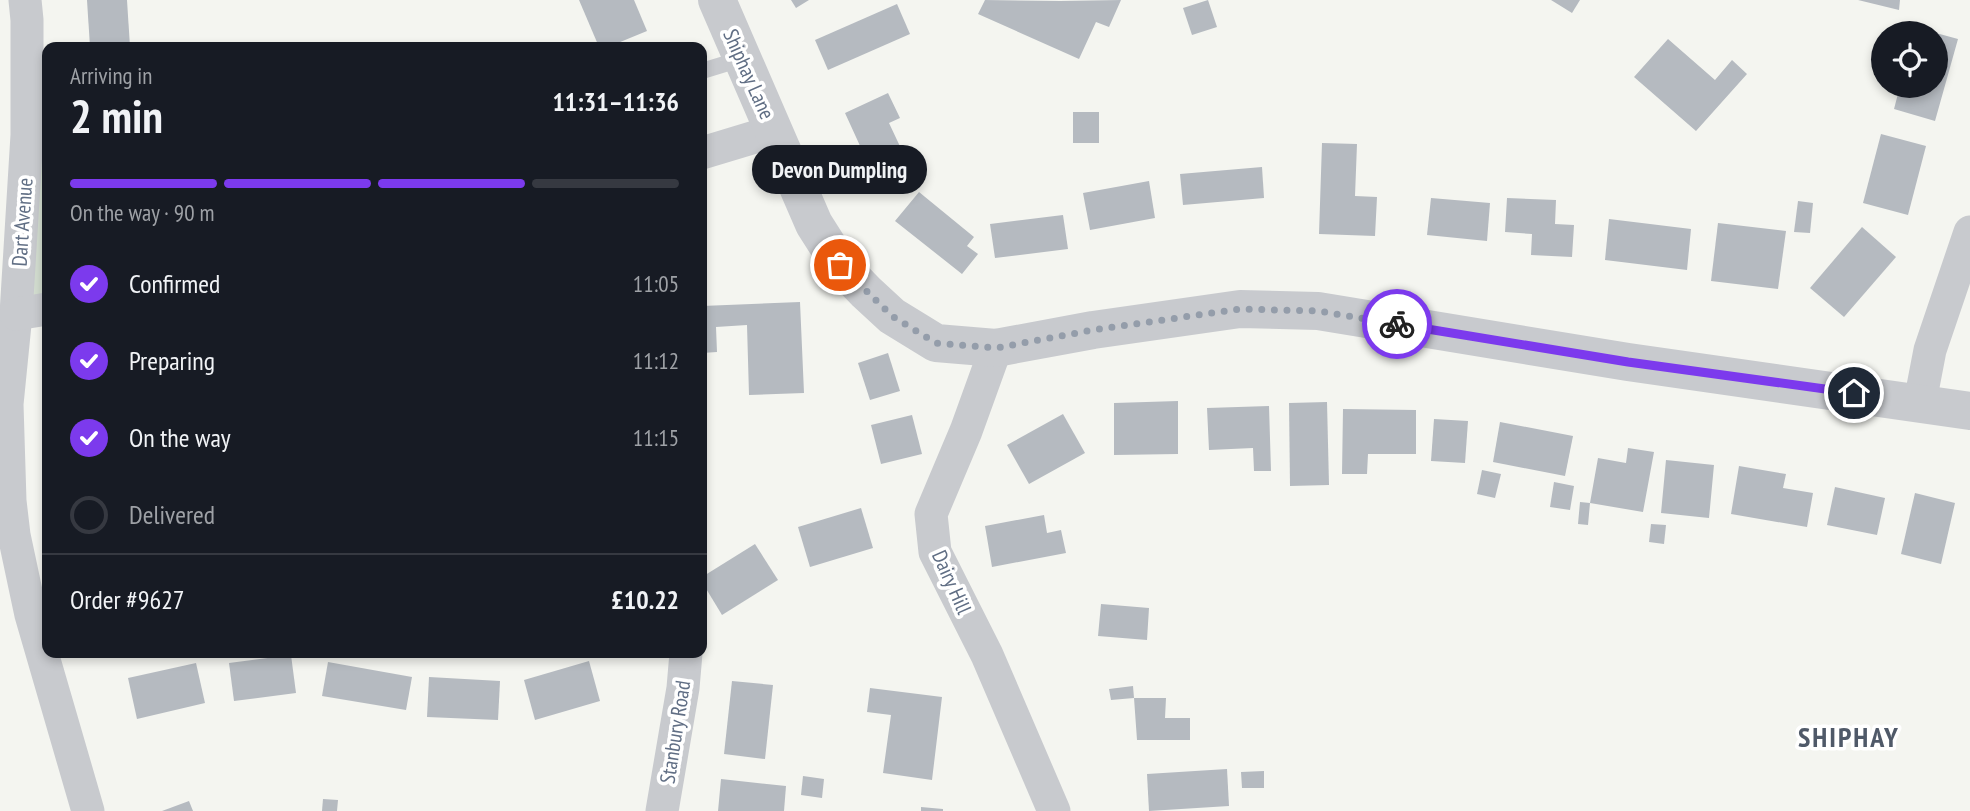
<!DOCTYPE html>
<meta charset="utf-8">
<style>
body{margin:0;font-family:"PT Sans Narrow",sans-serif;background:#242831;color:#f1f3f6;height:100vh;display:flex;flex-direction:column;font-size:26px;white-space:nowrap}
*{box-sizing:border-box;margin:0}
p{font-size:23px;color:#9ea1a6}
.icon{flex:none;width:38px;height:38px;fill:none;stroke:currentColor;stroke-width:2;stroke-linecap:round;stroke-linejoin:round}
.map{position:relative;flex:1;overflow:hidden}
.side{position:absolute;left:42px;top:42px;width:665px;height:616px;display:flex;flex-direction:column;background:#171b24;border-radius:14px;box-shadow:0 4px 10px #0003}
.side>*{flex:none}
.buttons{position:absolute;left:1871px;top:21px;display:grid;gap:14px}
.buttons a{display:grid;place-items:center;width:77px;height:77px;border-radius:50%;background:#171b24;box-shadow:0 4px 10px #0003;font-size:35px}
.pin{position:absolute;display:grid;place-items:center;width:60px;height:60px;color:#fff;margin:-30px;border:4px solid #fff;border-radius:50%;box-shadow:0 2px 7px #0007}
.courier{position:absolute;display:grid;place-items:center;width:70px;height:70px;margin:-35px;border:5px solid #7c3aed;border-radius:50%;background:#fff;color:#222;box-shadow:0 2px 9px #0007}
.bubble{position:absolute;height:49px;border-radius:24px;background:#171b24;box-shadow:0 4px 10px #0003;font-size:23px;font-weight:700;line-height:49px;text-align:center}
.overview em{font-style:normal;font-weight:700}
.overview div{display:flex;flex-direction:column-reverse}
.overview{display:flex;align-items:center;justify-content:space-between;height:119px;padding:0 28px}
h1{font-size:46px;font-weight:700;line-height:52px}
.bar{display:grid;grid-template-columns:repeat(4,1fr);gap:10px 7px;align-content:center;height:84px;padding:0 28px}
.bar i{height:9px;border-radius:5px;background:#363941}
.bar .on{background:#7c3aed}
.bar p{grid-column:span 4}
.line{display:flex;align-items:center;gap:18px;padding:0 28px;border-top:2px solid #363941}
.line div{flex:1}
ol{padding:0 28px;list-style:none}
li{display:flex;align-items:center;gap:21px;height:77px}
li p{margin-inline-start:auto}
li .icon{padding:7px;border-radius:50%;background:#7c3aed;color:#fff;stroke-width:4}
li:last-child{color:#9ea1a6}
li i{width:38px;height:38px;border:4px solid #363941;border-radius:50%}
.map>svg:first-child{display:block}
.green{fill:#d3ddd0}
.building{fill:#b5bac0}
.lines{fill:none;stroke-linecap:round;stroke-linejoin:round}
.service{stroke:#c8cace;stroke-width:16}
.minor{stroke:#c8cace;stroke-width:33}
.tertiary{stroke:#c8cace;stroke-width:38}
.done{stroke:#949daa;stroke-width:7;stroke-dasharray:0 12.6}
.route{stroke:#7c3aed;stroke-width:9}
.labels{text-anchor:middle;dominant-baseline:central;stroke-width:7;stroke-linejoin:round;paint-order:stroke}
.street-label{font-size:21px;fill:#606e84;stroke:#fff}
.district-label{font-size:28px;font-weight:bold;letter-spacing:2px;fill:#4f5968;stroke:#fff}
</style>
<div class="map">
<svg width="1970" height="811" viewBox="0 0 1970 811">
<rect width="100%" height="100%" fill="#f4f5f0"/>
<path class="green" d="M27,135l20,3v171l-31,5z"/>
<g class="building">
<path d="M87,0h40l3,47h-40z"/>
<path d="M579,0h55l13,31 -39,16h-9z"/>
<path d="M791,0h18l-13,8z"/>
<path d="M985,0l75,1 61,-1 -12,27 -13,-5 -17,37 -101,-45z"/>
<path d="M1208,0l9,27 -25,8 -9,-27z"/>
<path d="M1551,0h29l-8,13z"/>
<path d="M1858,0h42l-1,10z"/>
<path d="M897,4l13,30 -82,36 -13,-30z"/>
<path d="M1936,33l22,6 -23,82 -41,-12 6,-23h36z"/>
<path d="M1668,39l47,41 17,-20 15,14 -51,57 -62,-54z"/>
<path d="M888,93l12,25 -11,5 16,34 -33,15 -27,-59z"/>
<rect x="1073" y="112" width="26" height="31"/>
<path d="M1881,134l45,12 -18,69 -45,-12z"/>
<path d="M1322,143l35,1 -2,52 22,1 -2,39 -56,-2z"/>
<path d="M1262,167l2,31 -81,7 -3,-31z"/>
<path d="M1149,181l6,37 -65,12 -7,-37z"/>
<path d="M919,192l55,45 -7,9 11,8 -16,20 -67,-53z"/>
<path d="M1431,198l59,5 -3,38 -60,-6z"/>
<path d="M1507,198l49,2 -1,24 19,1 -2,32 -41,-2 1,-21 -27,-2z"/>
<path d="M1798,201l15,2 -3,30 -16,-1z"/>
<path d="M1063,215l5,34 -73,9 -5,-34z"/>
<path d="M1609,219l82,10 -4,41 -82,-10z"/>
<path d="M1718,223l68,8 -8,58 -67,-8z"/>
<path d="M1862,227l34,30 -52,60 -34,-29z"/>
<path d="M800,302l4,91 -55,2 -2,-70 -31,2 1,25 -15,1v-47z"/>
<path d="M888,353l12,38 -30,9 -12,-37z"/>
<path d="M1178,401v53l-64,1v-52z"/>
<path d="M1327,402l2,83 -39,1 -1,-83z"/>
<path d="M1269,406l2,65h-17l-1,-23 -44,2 -2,-42z"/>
<path d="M1343,409l73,1v44h-48l-1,20h-25z"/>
<path d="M1063,414l22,39 -56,31 -22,-39z"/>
<path d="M912,415l10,39 -41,10 -10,-39z"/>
<path d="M1434,419l34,2 -3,42 -34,-2z"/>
<path d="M1500,422l73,14 -8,40 -72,-14z"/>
<path d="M1628,448l26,4 -11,60 -53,-9 -2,22 -10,-1 2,-22 10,1 8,-45 28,5z"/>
<path d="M1666,460l48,5 -5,53 -48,-5z"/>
<path d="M1739,466l47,8 -3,14 30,5 -6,34 -76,-13z"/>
<path d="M1482,470l19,4 -6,24 -18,-4z"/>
<path d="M1554,482l20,4 -4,24 -20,-3z"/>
<path d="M1835,487l50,11 -8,37 -50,-10z"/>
<path d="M1915,493l40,10 -14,61 -40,-10z"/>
<path d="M861,508l12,40 -63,19 -12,-40z"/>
<path d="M1044,515l3,18 14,-3 5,23 -74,14 -7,-41z"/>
<path d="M1651,524l15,1 -2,19 -15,-2z"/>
<path d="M755,544l23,36 -56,35 -20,-33v-5z"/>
<path d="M1101,604l48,4 -2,32 -49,-4z"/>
<path d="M291,655l5,38 -62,8 -5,-38z"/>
<path d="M589,661l11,40 -65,19 -11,-40z"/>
<path d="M328,662l84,15 -6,33 -84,-14z"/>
<path d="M196,663l9,40 -68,16 -9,-41z"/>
<path d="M429,677l71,4 -2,39 -71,-3z"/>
<path d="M732,681l41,4 -8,74 -41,-5z"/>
<path d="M1133,686l1,12h32l-1,20h25v22h-53l-3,-42 -23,2 -2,-11z"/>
<path d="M870,688l72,9 -10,83 -49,-7 8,-58 -24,-3z"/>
<path d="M1227,769l2,37 -80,5 -2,-37z"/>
<path d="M1264,771v17h-22l-1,-16z"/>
<path d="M803,776l21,3 -2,19 -21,-3z"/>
<path d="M721,779l65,7 -2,25h-66z"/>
<path d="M323,799l15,1 -1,11h-15z"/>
<path d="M189,801l4,10h-31z"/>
<path d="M921,807l22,2v2h-22z"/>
</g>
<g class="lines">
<path class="service" d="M702,71l39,-12"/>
<g class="minor">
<path d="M25,0l2,20v115l-11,179 -9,90 3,97 4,34 17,80 57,196"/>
<path d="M702,153l73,-22"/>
<path d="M16,314l31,-5"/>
<path d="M996,348l-30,83 -35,83 4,38 52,103 67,156"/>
<path d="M1920,402l10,-52 40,-118"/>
<path d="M662,811l21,-123 3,-35"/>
</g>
<path class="tertiary" d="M717,0l97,224 26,41 26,27 26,24 44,27 60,5 97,-18 147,-21 78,2 310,51 342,49"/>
</g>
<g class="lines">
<path class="done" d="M840,265l52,51 44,27 60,5 97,-18 147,-21 78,2 79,13"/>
<path class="route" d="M1397,324l231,38 226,31"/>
</g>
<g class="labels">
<g class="street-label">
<text transform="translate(749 74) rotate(66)">Shiphay Lane</text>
<text transform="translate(22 222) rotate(-86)">Dart Avenue</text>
<text transform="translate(952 582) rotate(66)">Dairy Hill</text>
<text transform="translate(675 732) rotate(-81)">Stanbury Road</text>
</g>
<g class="district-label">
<text x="1849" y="736">SHIPHAY</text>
</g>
</g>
</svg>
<div class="buttons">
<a><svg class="icon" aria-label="locate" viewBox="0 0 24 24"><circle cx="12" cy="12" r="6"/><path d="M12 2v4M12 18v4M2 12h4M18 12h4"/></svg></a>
</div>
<div class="pin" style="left:840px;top:265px;background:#ea580c"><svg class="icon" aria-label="bag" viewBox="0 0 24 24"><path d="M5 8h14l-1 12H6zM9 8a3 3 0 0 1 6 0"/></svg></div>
<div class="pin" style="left:1854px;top:393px;background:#1f2937"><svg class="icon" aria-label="home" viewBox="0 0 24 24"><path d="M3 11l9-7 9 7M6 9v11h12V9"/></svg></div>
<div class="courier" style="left:1397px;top:324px"><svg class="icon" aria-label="bike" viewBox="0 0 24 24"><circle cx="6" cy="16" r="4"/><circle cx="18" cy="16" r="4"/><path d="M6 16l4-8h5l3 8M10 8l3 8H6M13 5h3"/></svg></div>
<div class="bubble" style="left:752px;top:145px;width:175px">Devon Dumpling</div>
<section class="side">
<div class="overview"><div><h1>2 min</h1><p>Arriving in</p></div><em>11:31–11:36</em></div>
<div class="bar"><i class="on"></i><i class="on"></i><i class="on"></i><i></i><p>On the way · 90 m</p></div>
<ol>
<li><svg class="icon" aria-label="check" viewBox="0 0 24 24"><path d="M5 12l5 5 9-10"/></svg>Confirmed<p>11:05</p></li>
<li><svg class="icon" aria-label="check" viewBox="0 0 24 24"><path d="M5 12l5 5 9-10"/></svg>Preparing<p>11:12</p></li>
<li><svg class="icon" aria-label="check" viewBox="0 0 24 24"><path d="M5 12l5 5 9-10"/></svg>On the way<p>11:15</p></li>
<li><i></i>Delivered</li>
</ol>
<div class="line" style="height:91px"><div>Order #9627</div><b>£10.22</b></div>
</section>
</div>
